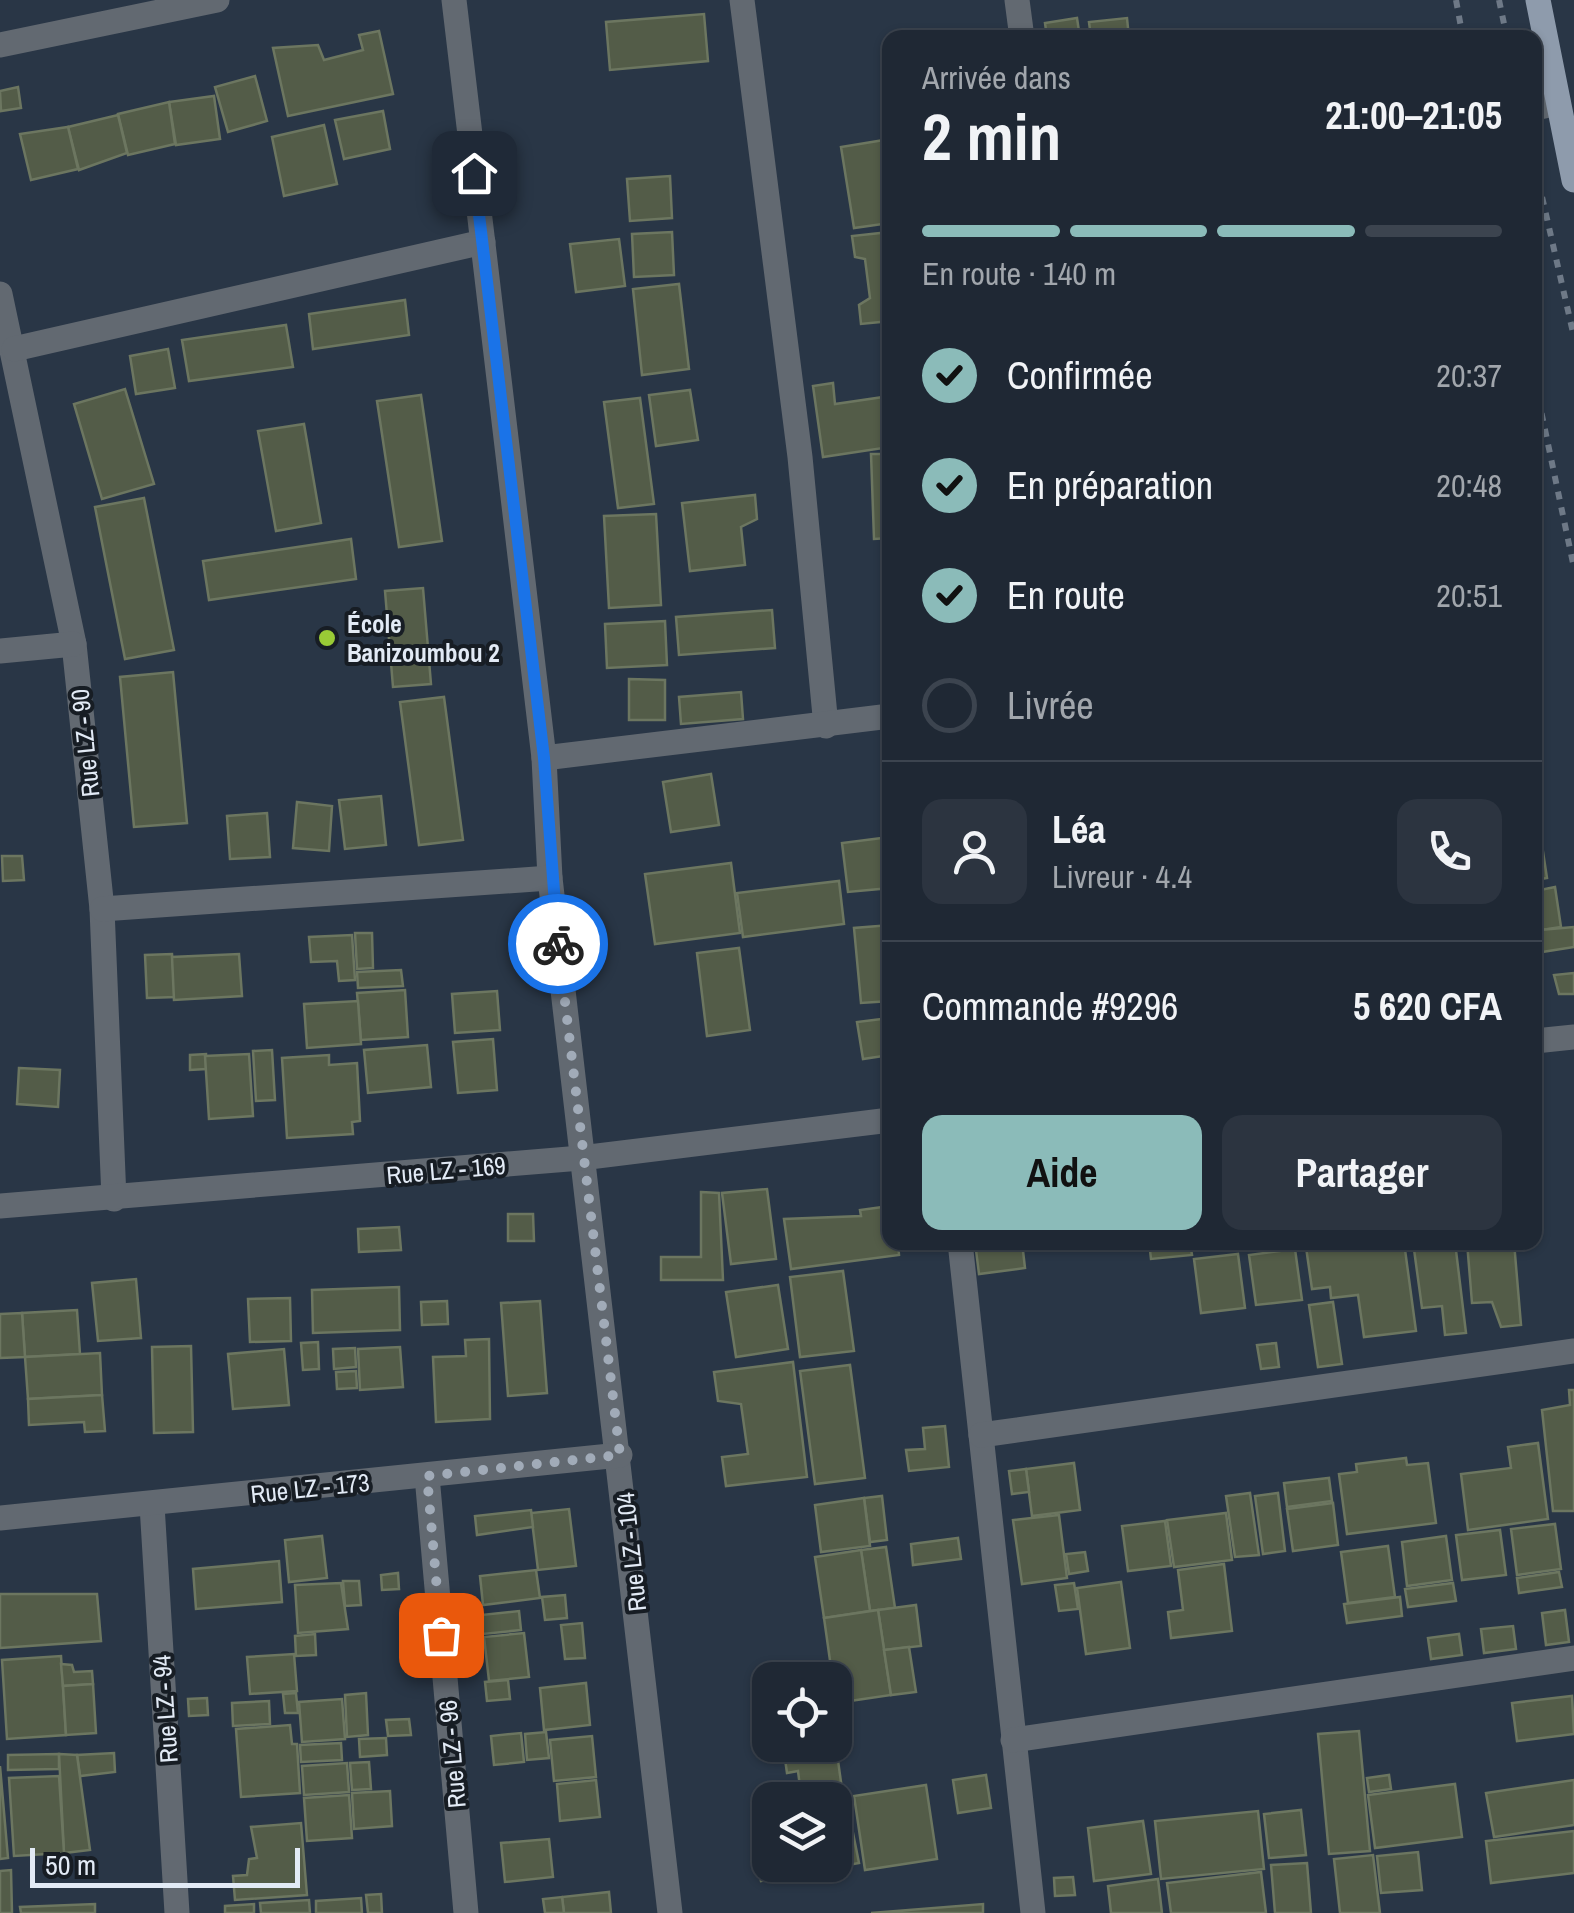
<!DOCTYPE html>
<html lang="fr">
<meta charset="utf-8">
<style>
body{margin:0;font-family:"Archivo Narrow",sans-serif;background:#2c3440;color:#f1f3f6;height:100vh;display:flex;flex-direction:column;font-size:38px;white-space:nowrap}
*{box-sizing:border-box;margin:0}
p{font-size:32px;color:#a1a6ac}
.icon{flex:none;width:55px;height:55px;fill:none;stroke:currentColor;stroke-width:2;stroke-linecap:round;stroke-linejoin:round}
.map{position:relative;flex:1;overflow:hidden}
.sheet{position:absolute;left:882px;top:30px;width:660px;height:1220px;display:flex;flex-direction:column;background:#1f2834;border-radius:20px;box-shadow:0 2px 8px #0004,0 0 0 2px #3c444f}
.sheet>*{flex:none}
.fabs{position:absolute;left:752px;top:1662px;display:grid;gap:20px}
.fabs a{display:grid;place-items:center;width:100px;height:100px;border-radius:20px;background:#1f2834;box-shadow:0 2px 8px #0004,0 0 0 2px #3c444f;font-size:50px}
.scale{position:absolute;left:30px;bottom:25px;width:270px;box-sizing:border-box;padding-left:10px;border:5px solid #e2eaf5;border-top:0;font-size:28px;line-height:35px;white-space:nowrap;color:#e2eaf5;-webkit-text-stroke:8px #171d24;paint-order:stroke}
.pin{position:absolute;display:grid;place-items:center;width:85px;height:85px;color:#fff;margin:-42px;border-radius:20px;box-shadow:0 5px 15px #0006}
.courier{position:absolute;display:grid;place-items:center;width:100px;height:100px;margin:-50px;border:8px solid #1a73e8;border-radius:50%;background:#fff;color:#222;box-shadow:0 2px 12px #0007}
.summary em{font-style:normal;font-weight:700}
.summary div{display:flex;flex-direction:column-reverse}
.summary{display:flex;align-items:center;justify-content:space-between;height:170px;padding:0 40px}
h1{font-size:65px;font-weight:700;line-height:75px}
.bar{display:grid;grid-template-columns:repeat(4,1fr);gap:15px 10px;align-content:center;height:120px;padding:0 40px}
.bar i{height:12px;border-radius:8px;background:#3c444f}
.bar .selected{background:#8bbbb9}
.bar p{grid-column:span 4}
.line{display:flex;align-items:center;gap:25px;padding:0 40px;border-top:2px solid #3c444f}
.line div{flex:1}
.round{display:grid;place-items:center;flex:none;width:105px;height:105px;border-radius:20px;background:#2c3440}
ol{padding:0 40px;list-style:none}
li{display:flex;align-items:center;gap:30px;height:110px}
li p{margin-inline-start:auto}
li .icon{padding:10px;border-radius:50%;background:#8bbbb9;color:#111;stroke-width:4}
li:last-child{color:#a1a6ac}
li i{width:55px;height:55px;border:5px solid #3c444f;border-radius:50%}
.primary-button{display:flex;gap:20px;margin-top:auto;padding:20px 40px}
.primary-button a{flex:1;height:115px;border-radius:20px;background:#8bbbb9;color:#111;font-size:40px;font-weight:700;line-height:115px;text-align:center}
.primary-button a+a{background:#2c3440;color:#f1f3f6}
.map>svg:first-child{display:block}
.building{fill:#535c48;stroke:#6c7660;stroke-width:2.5}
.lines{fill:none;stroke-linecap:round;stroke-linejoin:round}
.path{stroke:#6e7987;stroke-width:6;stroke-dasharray:8 8;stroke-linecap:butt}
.minor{stroke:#626971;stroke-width:25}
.primary{stroke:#8e9bac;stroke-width:25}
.done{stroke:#a1abb8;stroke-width:10;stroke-dasharray:0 18}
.route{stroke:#1a73e8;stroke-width:12}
.poi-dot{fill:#99cb36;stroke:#171d24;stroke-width:4}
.labels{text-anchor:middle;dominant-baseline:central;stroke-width:8;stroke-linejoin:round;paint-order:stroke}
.poi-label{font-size:25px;font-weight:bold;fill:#e2eaf5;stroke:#171d24;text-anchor:start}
.street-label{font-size:25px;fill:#e2eaf5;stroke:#171d24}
</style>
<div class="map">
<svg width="1574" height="1913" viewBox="0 0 1574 1913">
<rect width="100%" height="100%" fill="#293646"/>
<g class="building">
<path d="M704,14l4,47 -98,9 -4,-48z"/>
<path d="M1077,18l3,20h-33l-2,-15z"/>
<path d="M1127,18l2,20h-38l-2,-16z"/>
<path d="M379,31l14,63 -105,22 -15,-68 45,-3 6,15 39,-10 -4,-15z"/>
<path d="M255,76l12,45 -39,11 -13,-45z"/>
<path d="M18,87l3,21 -20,3 -1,-20z"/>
<path d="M214,96l6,43 -44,6 -7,-43z"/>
<path d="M169,102l6,42 -47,11 -10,-41z"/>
<path d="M383,111l7,38 -46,10 -9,-39z"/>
<path d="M118,115l9,38 -48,17 -11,-43z"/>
<path d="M324,125l13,59 -53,12 -12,-59z"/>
<path d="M68,127l10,42 -47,11 -11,-46z"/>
<path d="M884,140l6,83 -36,5 -13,-81z"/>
<path d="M670,176l2,42 -42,3 -3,-42z"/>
<path d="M672,232l2,43 -40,2 -2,-43z"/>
<path d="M890,232v89l-29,3 -2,-19 11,-7 -5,-39 -10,-2 -3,-21z"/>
<path d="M619,239l6,47 -49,6 -6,-48z"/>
<path d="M679,284l10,85 -47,6 -9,-86z"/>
<path d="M405,300l4,35 -96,14 -4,-35z"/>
<path d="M286,325l7,42 -104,14 -7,-41z"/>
<path d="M168,349l7,39 -39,6 -6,-38z"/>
<path d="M833,383l2,21 55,-8v51l-67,10 -10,-71z"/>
<path d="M125,389l29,95 -52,15 -28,-95z"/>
<path d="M690,390l8,50 -42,6 -7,-51z"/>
<path d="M421,395l21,146 -43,6 -22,-146z"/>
<path d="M640,398l14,106 -36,4 -14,-106z"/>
<path d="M304,424l17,99 -45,8 -18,-100z"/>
<path d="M871,454h19v84l-16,1z"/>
<path d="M755,495l2,24 -16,8 4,38 -55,6 -8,-68z"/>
<path d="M144,498l30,152 -49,9 -30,-152z"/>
<path d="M656,514l5,91 -52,3 -5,-92z"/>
<path d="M351,539l5,40 -147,21 -6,-39z"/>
<path d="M423,588l8,96 -38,3 -8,-96z"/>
<path d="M772,610l3,38 -96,7 -3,-38z"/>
<path d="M665,621l2,44 -60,3 -2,-44z"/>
<path d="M173,672l14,151 -53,4 -14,-150z"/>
<path d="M629,679l36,1v40h-36z"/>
<path d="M741,692l2,27 -62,5 -2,-27z"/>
<path d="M444,697l19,143 -44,5 -19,-143z"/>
<path d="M711,774l8,51 -48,7 -8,-50z"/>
<path d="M381,796l5,49 -41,4 -6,-49z"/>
<path d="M297,802l35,4 -3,45 -36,-3z"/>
<path d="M267,813l3,44 -40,2 -3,-43z"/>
<path d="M1540,832l7,46 -12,2v-47z"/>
<path d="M890,837v51l-42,4 -6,-49z"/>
<path d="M2,856h20l2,24 -21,1z"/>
<path d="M731,863l9,70 -85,11 -10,-70z"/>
<path d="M839,881l5,43 -101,13 -6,-44z"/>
<path d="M1555,887l6,40 -26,4v-40z"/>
<path d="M890,925v76l-29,2 -7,-75z"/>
<path d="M1574,927v20l-32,5 -2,-22z"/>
<path d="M355,933h17l1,35 -16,1z"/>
<path d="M352,935l3,45 -16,1 -2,-20 -26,1 -2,-25z"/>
<path d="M739,948l11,82 -43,6 -10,-83z"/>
<path d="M172,954l3,43 -28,1 -2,-43z"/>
<path d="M239,954l3,42 -68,4 -2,-43z"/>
<path d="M401,970l2,16 -45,2 -1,-16z"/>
<path d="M1574,973v21h-15l-5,-19z"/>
<path d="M405,990l3,47 -47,3 -4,-47z"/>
<path d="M497,991l3,39 -45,3 -3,-39z"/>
<path d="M358,1001l3,43 -54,4 -3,-44z"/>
<path d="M890,1018v37l-27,4 -6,-37z"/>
<path d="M493,1039l4,51 -39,3 -5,-51z"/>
<path d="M427,1045l4,42 -63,6 -4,-43z"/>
<path d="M272,1050l3,50 -19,1 -3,-50z"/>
<path d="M206,1054v15l-16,1v-15z"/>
<path d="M249,1054l4,62 -44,3 -4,-63z"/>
<path d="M329,1055v10l28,-2 3,58 -8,1 1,12 -66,4 -5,-80z"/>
<path d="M19,1068l41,2 -2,37 -41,-3z"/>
<path d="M767,1189l9,70 -45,5 -9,-71z"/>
<path d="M701,1192l18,1 4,87h-62v-23h40z"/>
<path d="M890,1206v36h8l1,13 -108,14 -7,-50 77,-3 -1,-6z"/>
<path d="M508,1214h25l1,27h-26z"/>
<path d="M399,1227l2,23 -42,2 -1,-23z"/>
<path d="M975,1242h47l3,26 -46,6z"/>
<path d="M1149,1242h41l2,13 -41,4z"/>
<path d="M1345,1242h59l12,89 -52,6 -6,-42 -27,3 -1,-11 -18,2 -6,-42z"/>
<path d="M1413,1242h42l11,91 -21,2 -3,-29 -20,2z"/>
<path d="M1467,1242h47l7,83 -20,2 -9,-25 -20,1z"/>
<path d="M1295,1249l7,51 -46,5 -7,-50z"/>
<path d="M1238,1254l7,54 -44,5 -7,-54z"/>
<path d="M843,1271l11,80 -54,6 -10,-80z"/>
<path d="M136,1279l5,59 -43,3 -6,-58z"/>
<path d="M778,1285l10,64 -52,8 -10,-65z"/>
<path d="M399,1287l1,43 -87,3 -1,-43z"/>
<path d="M290,1298l1,43 -41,1 -2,-43z"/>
<path d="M447,1301l1,23 -26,1 -1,-23z"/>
<path d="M540,1301l7,92 -39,3 -7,-93z"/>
<path d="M1333,1302l9,62 -24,3 -9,-62z"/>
<path d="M77,1310l3,44 -55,3 -3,-44z"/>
<path d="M22,1313l3,44 -25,1v-44z"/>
<path d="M489,1339l1,80 -54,3 -3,-65 33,-1 -1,-16z"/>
<path d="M318,1342l1,27 -16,1 -2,-27z"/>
<path d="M1276,1343l3,24 -18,2 -4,-24z"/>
<path d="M191,1346l2,86 -39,1 -2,-86z"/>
<path d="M400,1347l3,40 -43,3 -2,-41z"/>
<path d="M355,1348l1,19 -22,2 -1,-20z"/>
<path d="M284,1349l5,56 -56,4 -5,-55z"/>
<path d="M100,1353l2,42 -74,4 -3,-42z"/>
<path d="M793,1362l14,115 -81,9 -4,-29 26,-3 -7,-50 -23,-3 -4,-29z"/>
<path d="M850,1365l15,113 -50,6 -15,-113z"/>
<path d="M356,1371l1,17 -20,1 -1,-17z"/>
<path d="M1569,1390h5v121h-21l-11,-101 28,-5z"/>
<path d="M102,1395l3,36 -20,1 -1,-10 -55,3 -1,-26z"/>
<path d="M945,1426l4,41 -40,4 -3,-21 19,-1 -2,-21z"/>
<path d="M1538,1443l10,76 -80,11 -7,-56 50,-6 -3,-21z"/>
<path d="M1406,1458l1,7 21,-2 8,60 -89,11 -8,-60 18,-2 -1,-8z"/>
<path d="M1074,1463l6,47 -48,6 -6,-47z"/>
<path d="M1026,1469l3,23 -17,2 -3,-23z"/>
<path d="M1329,1478l3,23 -45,6 -3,-24z"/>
<path d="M1250,1493l9,62 -24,2 -9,-61z"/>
<path d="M1278,1493l7,58 -22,3 -8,-58z"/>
<path d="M882,1496l5,44 -17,2 -6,-44z"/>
<path d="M864,1498l6,48 -49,6 -6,-47z"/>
<path d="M1333,1503l5,42 -45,6 -6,-42z"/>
<path d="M569,1509l7,57 -38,4 -7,-57z"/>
<path d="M531,1510l2,17 -56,8 -2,-19z"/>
<path d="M1226,1513l6,47 -58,7 -7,-47z"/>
<path d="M1059,1515l8,63 -45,6 -9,-64z"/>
<path d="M1165,1521l6,45 -43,5 -6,-45z"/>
<path d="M1555,1524l6,45 -44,6 -6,-46z"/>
<path d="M1500,1530l6,45 -44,5 -6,-45z"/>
<path d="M322,1536l5,42 -38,4 -4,-42z"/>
<path d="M1446,1536l6,44 -45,6 -5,-44z"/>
<path d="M958,1538l3,21 -48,6 -2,-21z"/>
<path d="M1388,1546l7,51 -47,6 -7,-51z"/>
<path d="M886,1547l9,61 -25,3 -9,-61z"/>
<path d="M861,1550l9,61 -46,7 -9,-61z"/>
<path d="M1085,1552l3,19 -19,3 -3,-20z"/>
<path d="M279,1561l3,41 -86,7 -3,-40z"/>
<path d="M1224,1564l8,67 -61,7 -3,-26 15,-2 -5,-40z"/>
<path d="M536,1570l4,28 -57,7 -3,-29z"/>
<path d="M1559,1572l3,15 -43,6 -2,-15z"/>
<path d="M398,1573l1,16 -17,1 -1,-15z"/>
<path d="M343,1581h16l2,24 -16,1z"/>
<path d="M1121,1582l9,66 -44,6 -9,-66z"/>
<path d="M341,1583l7,46 -50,4 -3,-48z"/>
<path d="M1074,1583l4,26 -19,2 -4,-26z"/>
<path d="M1453,1583l3,18 -48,6 -3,-18z"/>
<path d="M0,1594h97l4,47 -101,7z"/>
<path d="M565,1595l2,23 -22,2 -3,-23z"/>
<path d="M1400,1597l2,19 -55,7 -3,-19z"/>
<path d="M916,1605l5,41 -37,4 -6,-40z"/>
<path d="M878,1610l13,85 -55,8 -12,-85z"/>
<path d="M1565,1610l4,32 -23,3 -4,-32z"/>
<path d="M519,1611l2,19 -38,4 -2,-19z"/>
<path d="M582,1623l3,35 -20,1 -4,-34z"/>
<path d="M1513,1626l3,23 -32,4 -3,-24z"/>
<path d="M524,1633l5,44 -40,4 -5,-44z"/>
<path d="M315,1634l1,21 -20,1 -1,-20z"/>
<path d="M1459,1634l3,21 -31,4 -3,-21z"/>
<path d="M909,1647l7,45 -25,3 -7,-45z"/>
<path d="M294,1654l3,37 -47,3 -3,-37z"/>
<path d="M61,1656l5,79 -59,4 -5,-79z"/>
<path d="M61,1664l11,1 2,7 18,-1 1,13 -30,2z"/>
<path d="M508,1680l2,19 -23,2 -2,-19z"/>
<path d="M586,1683l4,42 -46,5 -4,-42z"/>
<path d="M93,1684l3,49 -30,2 -3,-49z"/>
<path d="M296,1693l2,20h-13l-2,-19z"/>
<path d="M366,1693l2,42 -21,2 -2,-42z"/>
<path d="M1572,1696l2,38 -57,7 -5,-38z"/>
<path d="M207,1698l1,17 -19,1 -1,-17z"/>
<path d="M342,1699l3,40 -43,3 -3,-40z"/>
<path d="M269,1701l1,23 -37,2 -1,-23z"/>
<path d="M409,1719l2,16 -23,1 -2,-16z"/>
<path d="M290,1725l2,19h5l3,49 -59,4 -5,-68z"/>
<path d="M1359,1731l11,120 -41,3 -11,-120z"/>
<path d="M546,1732l3,26 -22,2 -2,-26z"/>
<path d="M521,1733l3,29 -30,3 -3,-29z"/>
<path d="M592,1736l4,41 -42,4 -4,-41z"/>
<path d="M386,1738l1,17 -27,2 -1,-18z"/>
<path d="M835,1739l6,43 -41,5 -2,-16 -11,2 -4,-28h52z"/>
<path d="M341,1743l1,17 -41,2 -1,-17z"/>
<path d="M114,1753l1,19 -35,4 -3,-21z"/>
<path d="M59,1754v15l-51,1v-15z"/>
<path d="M59,1754l18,1 13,95 -26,3z"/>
<path d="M369,1762l2,27 -19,1 -2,-27z"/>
<path d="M347,1763l2,29 -45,3 -2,-29z"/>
<path d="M0,1766l8,92 -8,1z"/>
<path d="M986,1775l5,33 -33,5 -5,-33z"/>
<path d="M1389,1775l2,14 -22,3 -2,-14z"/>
<path d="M59,1776l5,77 -50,3 -5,-78z"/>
<path d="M596,1780l4,37 -40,4 -3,-37z"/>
<path d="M1574,1780v45l-80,12 -8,-44z"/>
<path d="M1455,1784l7,53 -87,11 -7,-53z"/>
<path d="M926,1785l11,74 -72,11 -11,-74z"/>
<path d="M390,1791l2,35 -38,3 -2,-36z"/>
<path d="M349,1795l3,43 -45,3 -3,-43z"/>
<path d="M1301,1810l5,45 -37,3 -5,-44z"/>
<path d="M1258,1811l6,58 -103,10 -6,-58z"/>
<path d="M1143,1821l8,53 -57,7 -6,-53z"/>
<path d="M301,1823l6,72 -72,5 -2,-24 14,-1 2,-16 8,-1 -6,-31z"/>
<path d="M851,1823l8,40 -98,18 -8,-40 17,-3v27h65v-39z"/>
<path d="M1574,1831v42l-83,10 -5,-42z"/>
<path d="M549,1839l4,38 -48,5 -4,-39z"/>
<path d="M1418,1852l4,38 -41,3 -4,-37z"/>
<path d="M1373,1855l7,58h-40l-6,-54z"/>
<path d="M1307,1863l4,50h-36l-4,-48z"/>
<path d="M11,1870l1,43h-12v-42z"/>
<path d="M1261,1872l5,41h-95l-4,-30z"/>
<path d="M1073,1877l2,18 -20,1 -1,-18z"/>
<path d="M1158,1879l4,34h-51l-3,-27z"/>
<path d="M609,1892l2,21h-47l-2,-16z"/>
<path d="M381,1894l1,19h-14l-2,-18z"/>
<path d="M562,1897l2,16h-19l-2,-14z"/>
<path d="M361,1898l1,15h-46v-12z"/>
<path d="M309,1900l1,13h-49l-1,-10z"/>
<path d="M95,1904v9h-74l-1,-6z"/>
<path d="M254,1904v9h-29v-7z"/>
<path d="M983,1904v9h-112z"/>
</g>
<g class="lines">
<g class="path">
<path d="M1456,0l7,38"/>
<path d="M1499,0l8,38"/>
<path d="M1535,166l39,171"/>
<path d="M1535,382l39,186"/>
</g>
<g class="minor">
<path d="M454,0l90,758 6,120 120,1035"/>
<path d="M742,0l58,457 26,269"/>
<path d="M1017,0l5,38"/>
<path d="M0,45l217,-45"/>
<path d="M1535,108l23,-5"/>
<path d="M0,294l74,350 28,265 12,290"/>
<path d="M14,349l469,-107"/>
<path d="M0,651l74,-7"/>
<path d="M544,758l346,-42"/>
<path d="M102,909l448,-31"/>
<path d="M1535,1041l39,-4"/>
<path d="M0,1206l581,-48 309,-38"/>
<path d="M960,1242l73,671"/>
<path d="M981,1435l593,-84"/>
<path d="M427,1476l39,437"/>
<path d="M152,1505l25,408"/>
<path d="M0,1518l620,-63"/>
<path d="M1013,1740l561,-82"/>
</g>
<path class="primary" d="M1538,0l36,180"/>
</g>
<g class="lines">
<path class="done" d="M441,1635l-14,-159 193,-21 -62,-511"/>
<path class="route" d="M474,173l70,585 14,186"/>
</g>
<circle class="poi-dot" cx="327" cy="638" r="10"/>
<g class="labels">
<g class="poi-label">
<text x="347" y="624">École<tspan x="347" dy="29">Banizoumbou 2</tspan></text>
</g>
<g class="street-label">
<text transform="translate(85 743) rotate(-96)">Rue LZ - 90</text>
<text transform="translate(446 1170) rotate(-5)">Rue LZ - 169</text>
<text transform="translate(310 1488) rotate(-6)">Rue LZ - 173</text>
<text transform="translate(631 1552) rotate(-96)">Rue LZ - 104</text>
<text transform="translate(165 1709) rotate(-94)">Rue LZ - 94</text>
<text transform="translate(452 1754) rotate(-95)">Rue LZ - 96</text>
</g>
</g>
</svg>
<div class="fabs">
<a><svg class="icon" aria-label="locate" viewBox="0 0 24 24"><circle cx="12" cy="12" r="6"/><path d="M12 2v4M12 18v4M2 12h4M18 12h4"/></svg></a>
<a><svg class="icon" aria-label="layers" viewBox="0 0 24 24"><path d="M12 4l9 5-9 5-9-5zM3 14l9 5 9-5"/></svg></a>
</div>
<div class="scale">50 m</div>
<div class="pin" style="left:441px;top:1635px;background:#ea580c"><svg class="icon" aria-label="bag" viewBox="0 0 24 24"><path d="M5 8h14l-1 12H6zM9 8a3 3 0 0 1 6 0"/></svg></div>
<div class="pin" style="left:474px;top:173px;background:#1f2937"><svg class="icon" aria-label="home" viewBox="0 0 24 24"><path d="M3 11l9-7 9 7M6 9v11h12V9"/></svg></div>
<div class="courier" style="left:558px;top:944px"><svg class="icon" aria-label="bike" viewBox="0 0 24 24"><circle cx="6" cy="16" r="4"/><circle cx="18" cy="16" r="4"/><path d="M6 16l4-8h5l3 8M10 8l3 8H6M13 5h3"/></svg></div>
<section class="sheet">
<div class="summary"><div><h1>2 min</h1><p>Arrivée dans</p></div><em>21:00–21:05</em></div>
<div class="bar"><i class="selected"></i><i class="selected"></i><i class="selected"></i><i></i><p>En route · 140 m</p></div>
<ol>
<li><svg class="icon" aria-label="check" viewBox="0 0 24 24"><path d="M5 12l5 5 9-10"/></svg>Confirmée<p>20:37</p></li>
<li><svg class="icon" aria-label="check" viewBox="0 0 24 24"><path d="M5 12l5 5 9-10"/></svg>En préparation<p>20:48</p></li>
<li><svg class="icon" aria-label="check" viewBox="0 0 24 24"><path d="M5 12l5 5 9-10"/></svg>En route<p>20:51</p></li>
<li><i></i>Livrée</li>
</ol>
<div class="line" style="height:180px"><a class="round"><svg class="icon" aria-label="person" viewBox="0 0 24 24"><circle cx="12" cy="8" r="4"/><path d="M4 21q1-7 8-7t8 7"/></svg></a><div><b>Léa</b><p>Livreur · 4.4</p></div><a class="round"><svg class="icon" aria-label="phone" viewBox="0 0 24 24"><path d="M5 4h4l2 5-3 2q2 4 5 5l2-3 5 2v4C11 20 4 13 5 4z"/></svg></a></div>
<div class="line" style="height:130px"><div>Commande #9296</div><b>5 620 CFA</b></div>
<div class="primary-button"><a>Aide</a><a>Partager</a></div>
</section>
</div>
